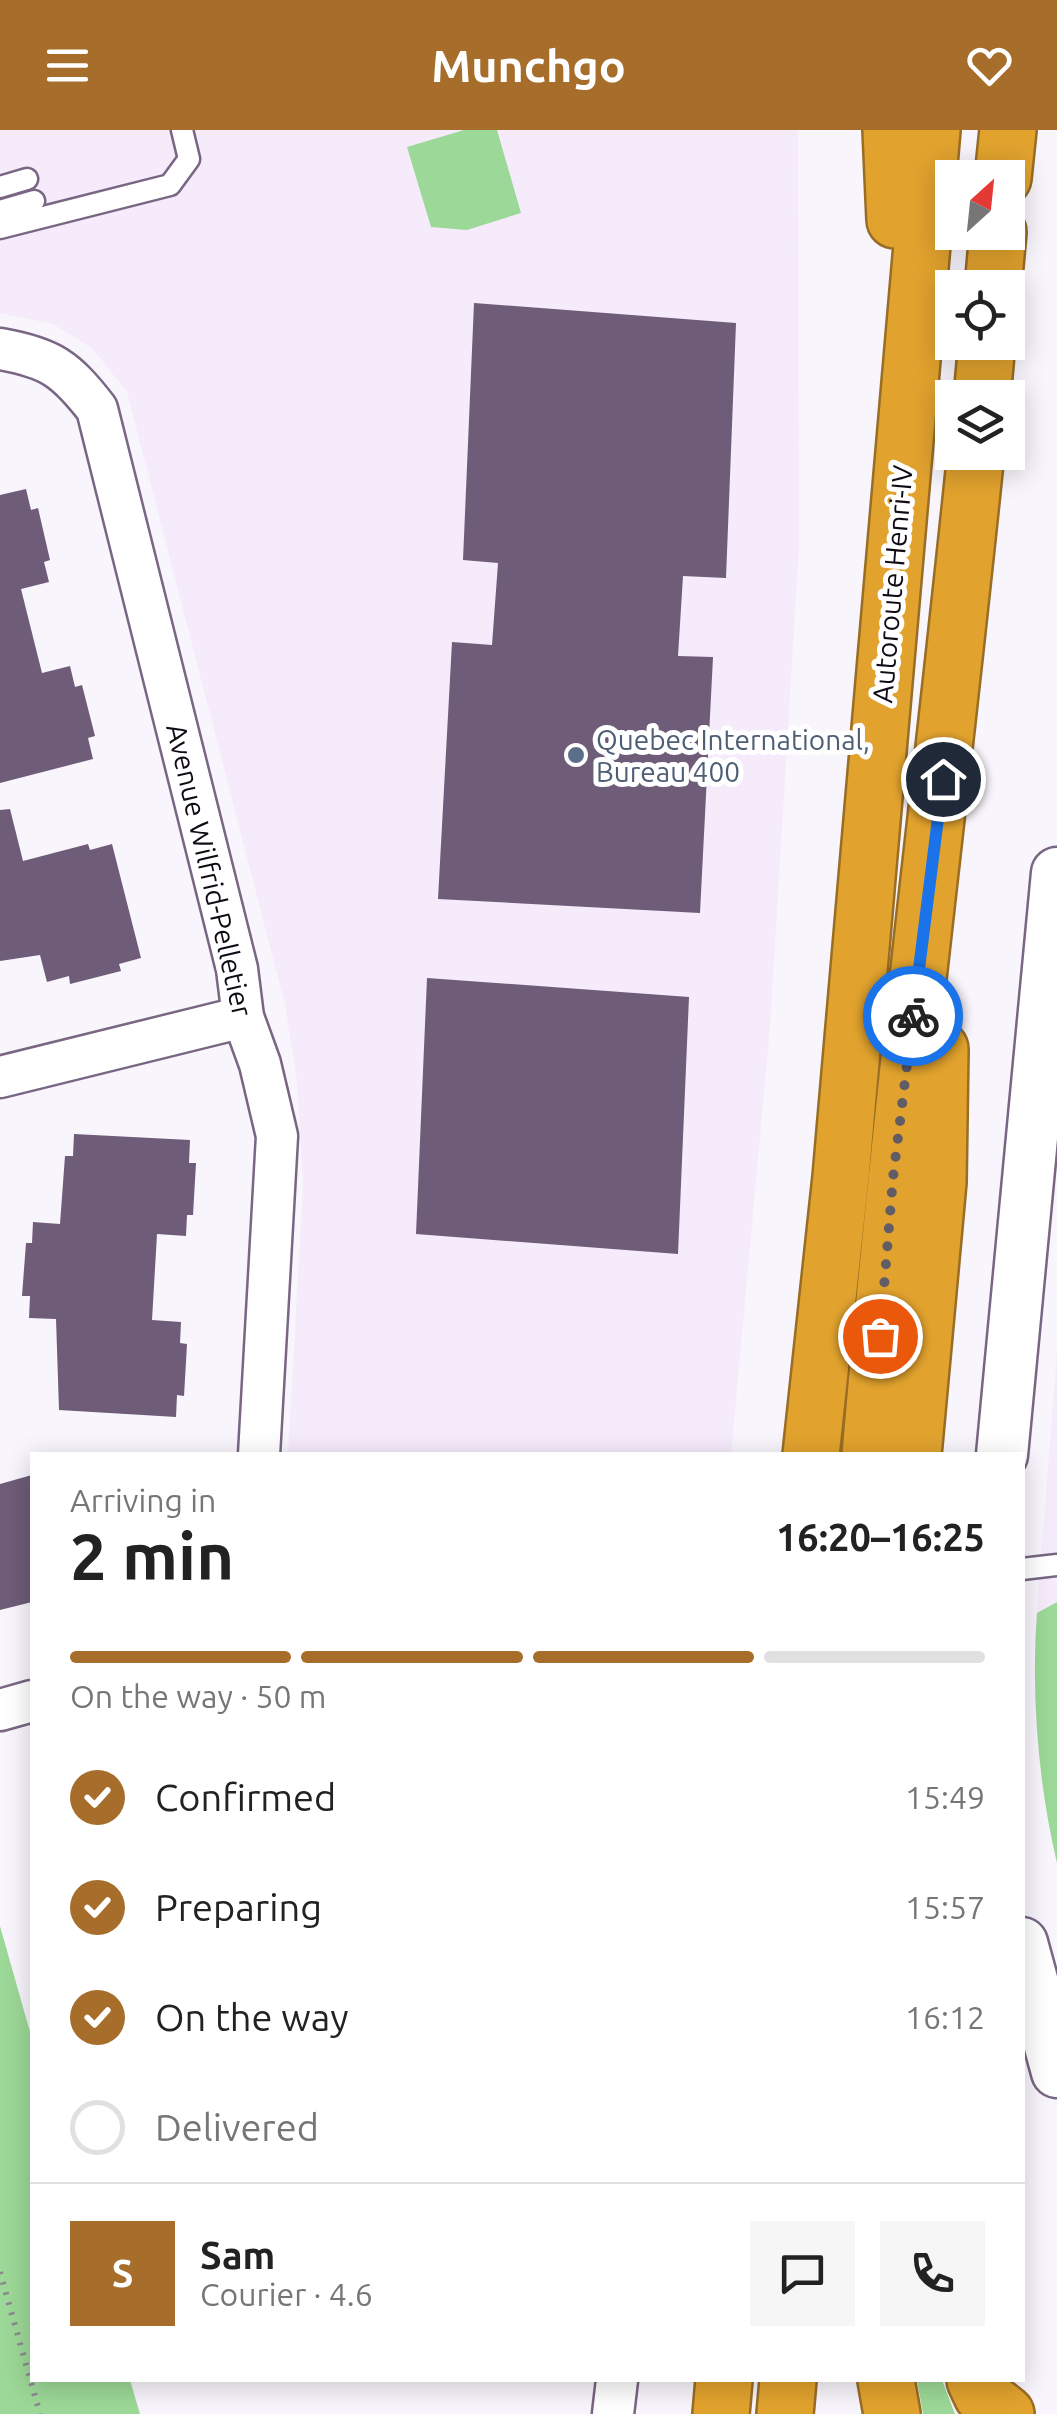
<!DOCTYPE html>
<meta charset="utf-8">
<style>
body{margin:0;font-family:Ubuntu,sans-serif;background:#f6f6f6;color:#222;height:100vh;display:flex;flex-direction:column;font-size:38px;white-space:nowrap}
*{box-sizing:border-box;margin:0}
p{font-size:32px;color:#767676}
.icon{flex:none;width:55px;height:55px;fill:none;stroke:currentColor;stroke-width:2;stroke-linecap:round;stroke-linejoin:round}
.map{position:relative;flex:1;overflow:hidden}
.details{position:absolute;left:30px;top:1322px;width:995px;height:930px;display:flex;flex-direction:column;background:#fff;border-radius:0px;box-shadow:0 5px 25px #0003}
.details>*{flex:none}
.needle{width:65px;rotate:27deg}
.fabs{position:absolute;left:935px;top:30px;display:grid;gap:20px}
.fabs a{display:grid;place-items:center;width:90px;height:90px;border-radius:0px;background:#fff;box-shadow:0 5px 25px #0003;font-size:50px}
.pin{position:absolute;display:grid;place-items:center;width:85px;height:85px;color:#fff;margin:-42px;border:5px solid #fff;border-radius:50%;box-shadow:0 2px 10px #0007}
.courier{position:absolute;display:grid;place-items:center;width:100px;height:100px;margin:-50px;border:8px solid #1a73e8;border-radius:50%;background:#fff;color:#222;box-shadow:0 2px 12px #0007}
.summary em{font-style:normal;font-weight:600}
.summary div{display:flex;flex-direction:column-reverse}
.summary{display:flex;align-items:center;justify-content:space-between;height:170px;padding:0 40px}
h1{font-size:65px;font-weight:600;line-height:75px}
.bar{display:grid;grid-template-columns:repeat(4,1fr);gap:15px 10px;align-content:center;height:120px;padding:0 40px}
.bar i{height:12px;border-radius:8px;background:#e0e0e0}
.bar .on{background:#a66d2b}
.bar p{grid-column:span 4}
.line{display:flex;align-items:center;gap:25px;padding:0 40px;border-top:2px solid #e0e0e0}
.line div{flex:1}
.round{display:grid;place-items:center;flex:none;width:105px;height:105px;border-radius:0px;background:#f6f6f6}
ol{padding:0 40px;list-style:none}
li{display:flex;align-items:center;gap:30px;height:110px}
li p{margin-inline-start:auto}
li .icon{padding:10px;border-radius:50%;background:#a66d2b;color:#fff;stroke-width:4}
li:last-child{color:#767676}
li i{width:55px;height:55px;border:5px solid #e0e0e0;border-radius:50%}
header{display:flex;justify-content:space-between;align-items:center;height:130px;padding:0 40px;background:#a66d2b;color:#fff;font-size:45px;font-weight:600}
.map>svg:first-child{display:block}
.built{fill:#f5ebfb}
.green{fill:#9cd897}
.building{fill:#6e5c78}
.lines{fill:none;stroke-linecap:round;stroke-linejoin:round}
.service-casing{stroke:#786683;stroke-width:25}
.minor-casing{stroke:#786683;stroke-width:45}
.tertiary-casing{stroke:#786683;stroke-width:55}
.motorway-casing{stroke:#986d25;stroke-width:60}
.path{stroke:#8d8890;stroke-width:6;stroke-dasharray:2.5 8;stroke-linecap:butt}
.service{stroke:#fff;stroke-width:20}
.minor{stroke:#fff;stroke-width:40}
.tertiary{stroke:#fff;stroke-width:50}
.motorway{stroke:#e2a32e;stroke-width:55}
.done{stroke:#625c65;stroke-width:10;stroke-dasharray:0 18}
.route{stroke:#1a73e8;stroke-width:12}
.service-dot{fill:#5c6f8a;stroke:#fff;stroke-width:4}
.labels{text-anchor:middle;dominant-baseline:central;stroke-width:10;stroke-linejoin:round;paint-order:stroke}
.street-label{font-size:28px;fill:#100a14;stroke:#fff}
.service-label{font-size:28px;fill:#4e5e75;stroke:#fff;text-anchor:start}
</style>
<header><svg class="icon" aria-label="menu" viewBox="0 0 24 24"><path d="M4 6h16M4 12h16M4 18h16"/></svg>Munchgo<svg class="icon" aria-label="heart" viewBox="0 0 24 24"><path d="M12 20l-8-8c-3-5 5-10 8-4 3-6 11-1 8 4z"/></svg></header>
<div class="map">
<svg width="1057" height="2284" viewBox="0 0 1057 2284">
<rect width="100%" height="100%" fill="#f9f5fc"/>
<g class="built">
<path d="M0,0h798l1,416 -29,481 -39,428h-443l15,-270 -6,-105 -12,-75 -158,-613 -34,-43 -40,-25 -53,-11z"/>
<path d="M1057,1222v511l-18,-109 -4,-118z"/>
</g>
<g class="green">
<path d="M464,0h33l24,83 -54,17 -36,-3 -24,-80z"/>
<path d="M1057,1472v261c-19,-80 -26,-168 -20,-250z"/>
<path d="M0,1796l32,113v341h98l10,34h-140z"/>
<path d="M917,2250h25l13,34h-32z"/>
</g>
<g class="building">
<path d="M474,173l262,20 -10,255 -43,-2 -5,80 35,1 -13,256 -262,-14 14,-257 40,3 6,-82 -35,-3z"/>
<path d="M26,359l5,21 7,-2 12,52 -6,2 5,20 -28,7 21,84 28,-7 5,21 7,-2 13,51 -7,2 5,21 -93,24v-288z"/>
<path d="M10,679l13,52 65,-17 2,6 22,-6 29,114 -22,6 2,7 -51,13 -1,-8 -22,6 -7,-27 -40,6v-151z"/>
<path d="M427,848l262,19 -11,257 -262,-20z"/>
<path d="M74,1004l116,6 -1,23h7l-3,52h-6l-1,21 -29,-2 -5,86 29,2 -1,21 7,1 -3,52 -7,-1 -1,22 -117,-7 -3,-91 -27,-1 1,-22h-8l4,-53h6l1,-21 27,2 5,-68h8z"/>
<path d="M32,1345v127l-32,8v-126z"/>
</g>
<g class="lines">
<defs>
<g id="service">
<path d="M0,57l27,-8"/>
<path d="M0,81l34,-10"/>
<path d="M0,98l170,-43 19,-26 -7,-29"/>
<path d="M1022,1439l35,-4"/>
</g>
<g id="minor">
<path d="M0,219c51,9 66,20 97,60l140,560 6,48 17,47 17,72 -18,319"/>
<path d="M0,947l243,-60"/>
<path d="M0,1580l32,-9"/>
<path d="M613,2284l4,-34"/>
</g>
<g id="tertiary">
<path d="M1002,1325l55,-582"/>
<path d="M1022,1813l35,129"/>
</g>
<g id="motorway">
<path d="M891,0l4,90"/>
<path d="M1003,48l5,-48"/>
<path d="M993,158l5,-56"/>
<path d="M982,268l5,-56"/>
<path d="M811,1325l30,-278 91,-1047"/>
<path d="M870,1325c28,-335 72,-668 106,-1003"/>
<path d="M913,1325l25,-273 2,-133"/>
<path d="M886,2250l6,34"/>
<path d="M975,2250l7,15 24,19"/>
<path d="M721,2284l3,-34"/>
<path d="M785,2284l3,-34"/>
</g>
</defs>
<use href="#service" class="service-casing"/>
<use href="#minor" class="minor-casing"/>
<use href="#tertiary" class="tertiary-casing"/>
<use href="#motorway" class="motorway-casing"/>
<path class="path" d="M0,2142l40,142"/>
<use href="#service" class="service"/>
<use href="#minor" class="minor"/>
<use href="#tertiary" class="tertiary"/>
<use href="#motorway" class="motorway"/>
</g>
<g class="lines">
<path class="done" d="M880,1206l13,-158 20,-162"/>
<path class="route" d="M913,886l30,-237"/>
</g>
<circle class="service-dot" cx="576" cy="625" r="10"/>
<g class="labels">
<g class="street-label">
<text transform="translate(892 454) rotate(-85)">Autoroute Henri-IV</text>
<text transform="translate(210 740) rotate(77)">Avenue Wilfrid-Pelletier</text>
</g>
<g class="service-label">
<text x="596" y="609">Quebec International,<tspan x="596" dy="32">Bureau 400</tspan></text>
</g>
</g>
</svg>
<div class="fabs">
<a><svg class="needle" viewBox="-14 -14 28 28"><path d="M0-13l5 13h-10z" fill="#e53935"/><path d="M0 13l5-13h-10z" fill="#767676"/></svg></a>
<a><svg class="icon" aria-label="locate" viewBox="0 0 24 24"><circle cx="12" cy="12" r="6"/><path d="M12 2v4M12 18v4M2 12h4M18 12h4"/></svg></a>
<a><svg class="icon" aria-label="layers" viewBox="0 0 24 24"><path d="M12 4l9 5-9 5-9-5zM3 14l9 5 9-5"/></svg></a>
</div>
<div class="pin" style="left:880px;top:1206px;background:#ea580c"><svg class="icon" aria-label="bag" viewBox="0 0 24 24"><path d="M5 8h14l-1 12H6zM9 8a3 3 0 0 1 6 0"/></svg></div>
<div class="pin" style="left:943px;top:649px;background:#1f2937"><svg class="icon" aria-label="home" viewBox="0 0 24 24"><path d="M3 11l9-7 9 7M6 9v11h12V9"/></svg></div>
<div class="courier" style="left:913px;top:886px"><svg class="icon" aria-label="bike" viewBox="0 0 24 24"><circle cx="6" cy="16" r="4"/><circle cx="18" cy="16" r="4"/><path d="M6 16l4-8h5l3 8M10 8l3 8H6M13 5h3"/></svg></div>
<section class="details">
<div class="summary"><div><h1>2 min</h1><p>Arriving in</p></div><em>16:20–16:25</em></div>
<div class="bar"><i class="on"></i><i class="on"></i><i class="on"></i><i></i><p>On the way · 50 m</p></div>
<ol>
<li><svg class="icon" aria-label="check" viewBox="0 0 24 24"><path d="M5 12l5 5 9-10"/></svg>Confirmed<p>15:49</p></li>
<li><svg class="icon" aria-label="check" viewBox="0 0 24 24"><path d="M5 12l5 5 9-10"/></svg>Preparing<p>15:57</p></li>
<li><svg class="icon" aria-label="check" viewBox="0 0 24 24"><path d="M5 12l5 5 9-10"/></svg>On the way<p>16:12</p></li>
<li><i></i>Delivered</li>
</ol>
<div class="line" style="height:180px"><b class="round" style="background:#a66d2b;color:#fff">S</b><div><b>Sam</b><p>Courier · 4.6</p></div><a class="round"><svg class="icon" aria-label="chat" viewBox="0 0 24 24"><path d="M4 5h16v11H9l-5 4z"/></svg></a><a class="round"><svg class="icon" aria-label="phone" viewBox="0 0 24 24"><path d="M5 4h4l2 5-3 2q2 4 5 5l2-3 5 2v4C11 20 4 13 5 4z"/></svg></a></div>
</section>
</div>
